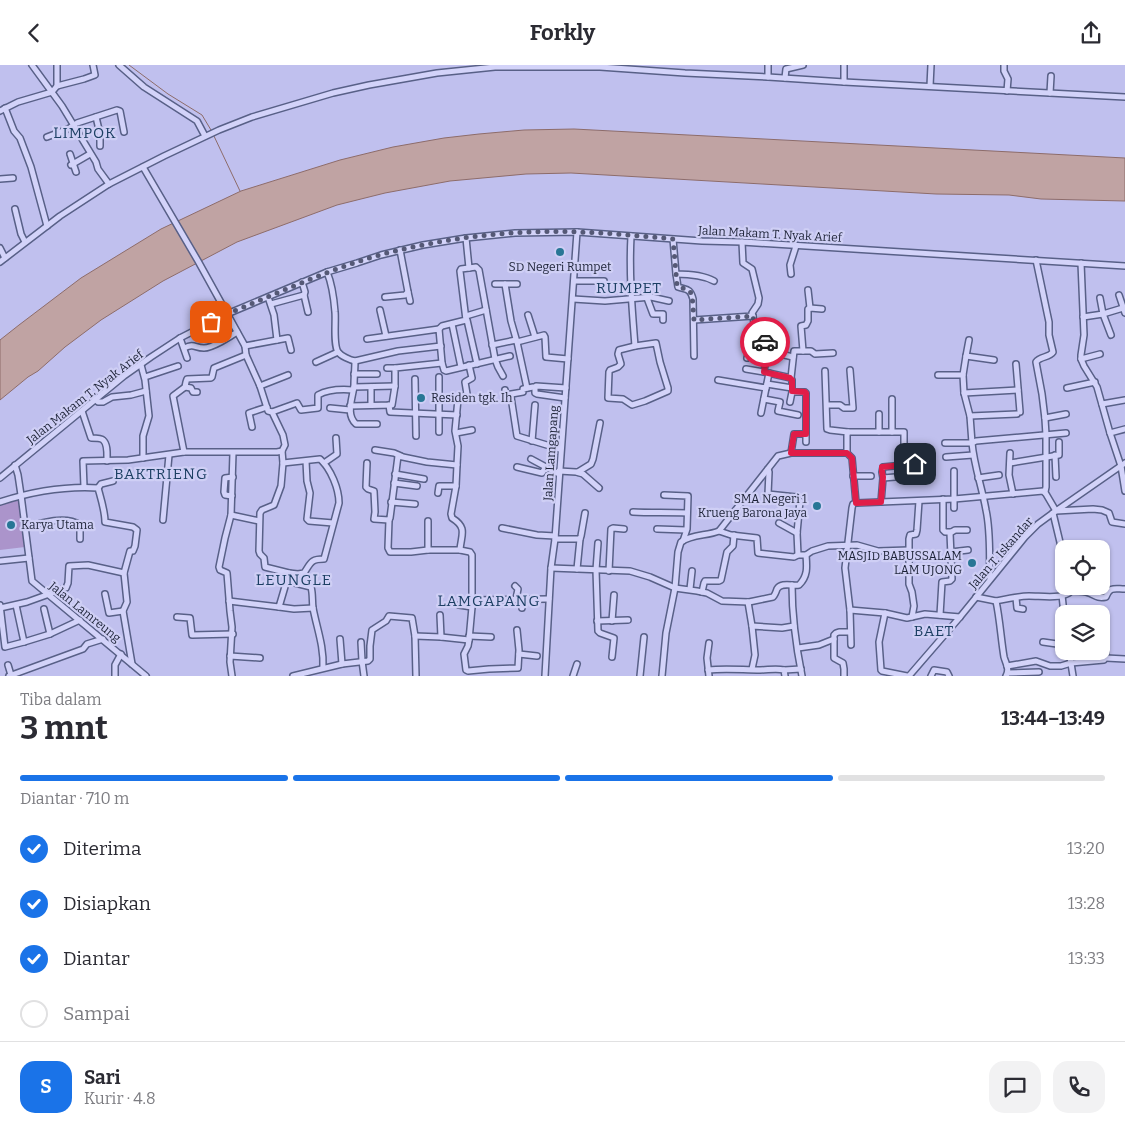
<!DOCTYPE html>
<html lang="id">
<meta charset="utf-8">
<style>
body{margin:0;font-family:Bitter,serif;background:#f2f2f3;color:#2b2b33;height:100vh;display:flex;flex-direction:column;font-size:19px;white-space:nowrap}
*{box-sizing:border-box;margin:0}
p{font-size:16px;color:#7c7c81}
.icon{flex:none;width:28px;height:28px;fill:none;stroke:currentColor;stroke-width:2;stroke-linecap:round;stroke-linejoin:round}
.map{position:relative;height:611px;overflow:hidden}
.side{display:flex;flex-direction:column;background:#fff;flex:1}
.side>*{flex:none}
.buttons{position:absolute;left:1055px;top:475px;display:grid;gap:10px}
.buttons a{display:grid;place-items:center;width:55px;height:55px;border-radius:10px;background:#fff;box-shadow:0 1px 4px #0004;font-size:25px}
.pin{position:absolute;display:grid;place-items:center;width:42px;height:42px;color:#fff;margin:-21px;border-radius:10px;box-shadow:0 2px 8px #0006}
.courier{position:absolute;display:grid;place-items:center;width:50px;height:50px;margin:-25px;border:4px solid #e11d48;border-radius:50%;background:#fff;color:#222;box-shadow:0 1px 6px #0007}
.headline em{font-style:normal;font-weight:700}
.headline div{display:flex;flex-direction:column-reverse}
.headline{display:flex;align-items:center;justify-content:space-between;height:85px;padding:0 20px}
h1{font-size:32px;font-weight:700;line-height:38px}
.bar{display:grid;grid-template-columns:repeat(4,1fr);gap:8px 5px;align-content:center;height:60px;padding:0 20px}
.bar i{height:6px;border-radius:4px;background:#e1e1e2}
.bar .on{background:#1a73e8}
.bar p{grid-column:span 4}
.line{display:flex;align-items:center;gap:12px;padding:0 20px;border-top:1px solid #e1e1e2}
.line div{flex:1}
.round{display:grid;place-items:center;flex:none;width:52px;height:52px;border-radius:15px;background:#f2f2f3}
ol{padding:0 20px;list-style:none}
li{display:flex;align-items:center;gap:15px;height:55px}
li p{margin-inline-start:auto}
li .icon{padding:5px;border-radius:50%;background:#1a73e8;color:#fff;stroke-width:4}
li:last-child{color:#7c7c81}
li i{width:28px;height:28px;border:2px solid #e1e1e2;border-radius:50%}
header{display:flex;justify-content:space-between;align-items:center;height:65px;padding:0 20px;background:#fff;font-size:22px;font-weight:700}
.map>svg:first-child{display:block}
.pitch{fill:#ab94cb}
.water{fill:#c0a3a3;stroke:#8d6c6a}
.lines{fill:none;stroke-linecap:round;stroke-linejoin:round}
.stream{stroke:#8d6c6a;stroke-width:1}
.minor-casing{stroke:#586087;stroke-width:8}
.minor{stroke:#d3d3f9;stroke-width:5}
.done{stroke:#555976;stroke-width:5;stroke-dasharray:0 9}
.route{stroke:#e11d48;stroke-width:6}
.poi-dot{fill:#287695;stroke:#cfcff5;stroke-width:2}
.labels{text-anchor:middle;dominant-baseline:central;stroke-width:4.5;stroke-linejoin:round;paint-order:stroke}
.street-label{font-size:12px;fill:#1c2236;stroke:#cfcff5}
.poi-label{font-size:12px;fill:#1c2236;stroke:#cfcff5;text-anchor:start}
.quarter-label{font-size:15px;letter-spacing:1px;fill:#1c3f63;stroke:#cfcff5}
</style>
<header><svg class="icon" aria-label="back" viewBox="0 0 24 24"><path d="M15 5l-7 7 7 7"/></svg>Forkly<svg class="icon" aria-label="share" viewBox="0 0 24 24"><path d="M12 15V3M7 8l5-5 5 5M5 13v7h14v-7"/></svg></header>
<div class="map">
<svg width="1125" height="611" viewBox="0 0 1125 611">
<rect width="100%" height="100%" fill="#c0c0ee"/>
<path class="pitch" d="M19,434l6,48 -25,3v-47z"/>
<path class="water" d="M574,64l551,29v43l-84,-2 -32,-4 -73,-1 -365,-21 -45,1 -76,7 -65,12 -48,12 -100,37 -74,39 -62,39 -36,27 -27,24 -10,6 -28,23v-60l19,-15 62,-47 80,-49 80,-38 99,-31 53,-13 51,-9 35,-4 45,-4z"/>
<g class="lines">
<g class="stream">
<path d="M129,0l39,29 34,21 9,15"/>
<path d="M213,69l27,57"/>
</g>
<defs>
<g id="minor">
<path d="M32,0l30,41 34,56 2,7 11,15"/>
<path d="M57,0v21"/>
<path d="M119,0l25,22 53,34 8,15"/>
<path d="M1004,0v6l4,8 -1,12"/>
<path d="M768,12v-12"/>
<path d="M785,13l1,-9 17,-4"/>
<path d="M844,17v-17"/>
<path d="M930,21l1,-21"/>
<path d="M1050,28l1,-17"/>
<path d="M5,43l9,23 6,7 11,29 16,59"/>
<path d="M0,46l18,-9 34,-10 5,-6 27,-7 11,-4 -2,-10"/>
<path d="M96,52l4,17v12"/>
<path d="M47,72l21,-8 9,-6 40,-13 3,1 4,21"/>
<path d="M70,89l6,18"/>
<path d="M71,100l19,-11"/>
<path d="M0,114l13,-1"/>
<path d="M15,144l6,25 4,8"/>
<path d="M631,171c-2,38 1,72 4,110"/>
<path d="M466,173l3,30 7,-1 3,3 16,89 3,8 5,9"/>
<path d="M673,174l3,35c13,0 27,1 38,7"/>
<path d="M0,183l5,10"/>
<path d="M1036,195l13,62v13l4,17c-4,6 -13,4 -17,10l6,32 3,25 1,16v52l-1,5"/>
<path d="M0,197l60,-46 49,-32 55,-28 55,-26 33,-13 81,-24 36,-8 68,-12 58,-6h105l85,6 83,4 76,5 281,15"/>
<path d="M1081,198l3,72 -3,20v4l3,7 13,21 13,46 11,33 4,25"/>
<path d="M327,207c5,12 7,27 8,40 1,9 -2,32 3,40 3,4 12,8 17,9l43,-10 43,-5"/>
<path d="M676,209l2,13c9,3 12,1 15,12l1,57"/>
<path d="M791,209l-1,-9 6,-19"/>
<path d="M574,216h30"/>
<path d="M302,217l3,10 -1,3 4,17"/>
<path d="M495,219h22"/>
<path d="M505,219l6,37 6,21 10,46"/>
<path d="M808,225l2,18"/>
<path d="M408,227l2,9"/>
<path d="M1119,230l6,18"/>
<path d="M385,232l20,-2 3,-3 -8,-42"/>
<path d="M647,233l6,16h10v6"/>
<path d="M1100,233l3,16 8,21"/>
<path d="M573,234l32,2 46,-4 18,4"/>
<path d="M271,239l33,-9"/>
<path d="M380,245l6,26"/>
<path d="M528,250l7,22"/>
<path d="M466,251l20,-6"/>
<path d="M753,251l3,23 10,3 2,3 -4,27 27,6 1,2v12h13l1,1v41h-12l-3,19"/>
<path d="M1083,252l20,-3 20,-6"/>
<path d="M467,255l10,44"/>
<path d="M694,255l59,-4 -1,-3 6,-9 1,-6 -7,-29 -9,-6 -1,-21"/>
<path d="M452,259l9,43"/>
<path d="M439,264l3,-3 24,-6 -6,-49 1,-2 8,-1"/>
<path d="M180,273l7,20"/>
<path d="M367,274l72,-10 3,34 2,7 2,1 64,-15"/>
<path d="M277,275l11,-2 3,12"/>
<path d="M517,277l27,-7 1,2 1,20 22,2"/>
<path d="M656,278l4,19 8,26v3l-23,10 -13,4 -9,-6 -15,-1 1,-26 1,-2 8,-3 3,-3 -3,-10 1,-4 16,-4z"/>
<path d="M492,280l24,-5"/>
<path d="M245,281l32,-6 -3,-25 -6,-18"/>
<path d="M184,283c11,-5 10,0 20,0 8,0 26,-11 33,-16"/>
<path d="M803,286l-2,-25 5,-1 2,-4v-12l2,-1 12,1"/>
<path d="M776,288l17,4"/>
<path d="M966,291l28,4"/>
<path d="M747,293l4,-16 5,-3"/>
<path d="M1081,294l19,-5"/>
<path d="M355,296c0,8 -1,16 -1,24 -1,13 -9,29 2,39h21"/>
<path d="M316,297l22,-10"/>
<path d="M1016,299l4,48"/>
<path d="M141,300l4,15 4,36 -6,20v22"/>
<path d="M469,300l3,13 -7,4 2,12 -9,5 -3,32 3,15 -1,19 -1,21 -5,28 1,4c16,10 9,17 8,32l10,2 2,3v52l-3,33 -1,6 -4,8 2,16 2,1 21,-2 29,-1 1,-18 -2,-20"/>
<path d="M387,303h8"/>
<path d="M746,304l18,3"/>
<path d="M825,306l2,58 3,1 18,2"/>
<path d="M354,309h23"/>
<path d="M938,310h25l1,18 6,23 2,27h-27"/>
<path d="M963,310l3,-19 3,-16"/>
<path d="M145,312l33,-11"/>
<path d="M791,313l3,-27h17l4,3 18,-1"/>
<path d="M415,314l1,57"/>
<path d="M718,315l48,8"/>
<path d="M767,319l25,4"/>
<path d="M260,321l28,-11"/>
<path d="M185,322l6,1 2,4h4"/>
<path d="M354,322l41,-1"/>
<path d="M1067,323l28,-6"/>
<path d="M505,325l1,5 17,-3v-3l10,-2"/>
<path d="M964,328l54,-3"/>
<path d="M511,332l6,39 43,13"/>
<path d="M565,333l-28,-4 -2,-1v-6l1,-1 30,2"/>
<path d="M95,334l3,3h5l9,-5 19,-2 15,-4"/>
<path d="M764,334l16,3 -2,9 20,4"/>
<path d="M892,334v33"/>
<path d="M790,337l2,-10"/>
<path d="M371,339v-17"/>
<path d="M1102,339l23,-4"/>
<path d="M389,340l1,7 67,3"/>
<path d="M827,340h13l4,3h9l-3,-38"/>
<path d="M350,341l42,-1 3,-19v-18l47,-5"/>
<path d="M330,343l20,2"/>
<path d="M82,346l9,27c4,0 10,0 12,2 5,4 4,15 4,21"/>
<path d="M272,347l25,-9 4,7 17,-2v-13c11,-6 23,-6 35,-5"/>
<path d="M761,348l8,-40"/>
<path d="M879,349v18"/>
<path d="M970,351l47,-2"/>
<path d="M1045,353l21,-4"/>
<path d="M252,362l-3,-14 18,-6"/>
<path d="M439,367v-55"/>
<path d="M456,368l16,-3"/>
<path d="M1110,368l15,-4"/>
<path d="M806,369v8"/>
<path d="M532,376l3,-36"/>
<path d="M375,385l19,3 7,3"/>
<path d="M282,386l1,12 -2,23 -7,19 -12,5 -2,3 -1,38 1,3 4,4 1,9 24,6"/>
<path d="M184,387l-11,-56 12,-9 1,-5 1,-3 24,-1 1,-1 2,-9 32,-13"/>
<path d="M1010,388l-1,22 4,19"/>
<path d="M1055,390l1,22"/>
<path d="M946,392l27,-2"/>
<path d="M531,394l28,15"/>
<path d="M306,396l1,20 3,12 -3,26 2,2 24,2"/>
<path d="M324,398l13,-9 -1,-16"/>
<path d="M367,398l-1,24 2,2 6,2 1,21 -1,7 15,1 1,-2 8,-62 29,6 30,3"/>
<path d="M1010,398l49,-8v-13"/>
<path d="M15,400l3,10 3,20 11,86 114,95"/>
<path d="M517,402l25,6 4,-6"/>
<path d="M768,404l1,3 -1,22 28,3 4,4 -3,32 1,22"/>
<path d="M559,406l17,1 7,2 16,14"/>
<path d="M954,406v37"/>
<path d="M578,407l13,-8 2,-5 7,-36"/>
<path d="M395,409l29,5"/>
<path d="M853,411h18"/>
<path d="M0,413l124,-102 27,-19 29,-19 47,-24 100,-42 30,-9 24,-8 42,-10 43,-7 49,-5 62,-1 125,9 40,1 383,24"/>
<path d="M883,413l-1,-6 1,-5 32,-3"/>
<path d="M978,413l21,-3"/>
<path d="M394,418l23,3"/>
<path d="M84,422l-1,-26 45,-1 56,-8h93l5,-1 3,-6 -2,-10 -11,-23 -4,-1 -8,-25 -14,-31 -1,-9 -47,-85 -55,-94"/>
<path d="M98,423l3,-4 12,-3"/>
<path d="M438,428l1,-7h17"/>
<path d="M664,430l24,1 -1,33 -4,12"/>
<path d="M232,431l-7,-1 -1,-3 1,-14 8,-1"/>
<path d="M943,434v31l2,2h6"/>
<path d="M0,437c31,-10 65,-16 98,-14 3,11 7,23 7,34l28,5 4,3 -2,16 -2,5h-3l-6,22 3,29 -4,9 9,53"/>
<path d="M391,437l24,2"/>
<path d="M881,437l2,-24 48,-4v-18"/>
<path d="M856,438l-4,-45 -5,-5v-18l1,-3h56v21"/>
<path d="M633,447c18,1 36,0 54,1"/>
<path d="M1053,448l11,46"/>
<path d="M231,450l28,6"/>
<path d="M163,455l6,-65"/>
<path d="M389,455l-1,28 2,4h21l17,-2h32"/>
<path d="M779,458l18,10"/>
<path d="M25,463c16,-5 40,-13 55,-3v14"/>
<path d="M502,463l35,7 18,1"/>
<path d="M657,464l29,1"/>
<path d="M719,466l12,4 26,3 1,15 36,4 4,-2h8l6,-4 16,-5 29,-1 21,6 31,-1"/>
<path d="M555,474h25l-3,30"/>
<path d="M580,474l1,-3 4,-23"/>
<path d="M598,478l-2,27 2,61 2,2 14,5 -2,19"/>
<path d="M1066,484l18,-1 4,1"/>
<path d="M428,485v-29"/>
<path d="M951,487l17,-2"/>
<path d="M0,496l29,-3"/>
<path d="M551,503l79,3 20,6 25,11 22,3 10,2 15,8 27,1 24,-5c2,-2 3,-5 4,-8 4,-7 15,-3 22,-4 9,-9 8,-18 7,-30"/>
<path d="M609,506l2,-42 2,-1 11,1"/>
<path d="M990,514c-1,-23 1,-46 -4,-69 -4,-23 -12,-44 -14,-67l4,-2 90,-8"/>
<path d="M287,516l24,6c2,7 1,14 2,21 4,21 11,38 10,60"/>
<path d="M792,520c0,30 4,61 10,91"/>
<path d="M515,521l3,3 -2,10"/>
<path d="M690,524l2,-18"/>
<path d="M1069,526c5,0 11,0 17,1 9,2 9,7 20,5 4,-11 9,-8 19,-8"/>
<path d="M702,527l2,-9 1,-2h14l2,-1 6,-28 6,-6 1,-11"/>
<path d="M105,529l4,19 14,-2"/>
<path d="M1062,530l2,19"/>
<path d="M976,532l20,4"/>
<path d="M1016,533l1,10 6,1"/>
<path d="M472,535l77,-1"/>
<path d="M229,536l50,6 10,-34 9,1 6,-1c7,-10 6,-14 20,-14l15,-56c0,-14 -8,-34 -19,-44l-37,4"/>
<path d="M748,537l4,24"/>
<path d="M0,540l5,42 19,-5 26,-8 30,-14"/>
<path d="M16,540l8,37"/>
<path d="M459,540l13,2"/>
<path d="M279,542l15,2 19,-1"/>
<path d="M0,543l27,-6 39,-14 2,-5 1,-17 19,-1 36,8"/>
<path d="M522,543l1,-8"/>
<path d="M44,544l6,25"/>
<path d="M850,545l35,3 22,5 18,-4 35,3"/>
<path d="M885,548l-6,29 2,28 1,1 25,5"/>
<path d="M440,550l1,22"/>
<path d="M940,550l2,-33 8,-1 2,-2 -2,-46 5,-3h12"/>
<path d="M177,552l13,1 2,17 41,-1"/>
<path d="M912,552l2,-11 -2,-14 -3,-8v-45l1,-4 6,-1 1,-4 2,-29"/>
<path d="M597,556l31,-1"/>
<path d="M612,556l2,-26"/>
<path d="M415,571l26,1 28,3"/>
<path d="M469,571l22,1"/>
<path d="M340,574l2,25"/>
<path d="M361,577l1,19 2,15"/>
<path d="M1043,577l21,3"/>
<path d="M709,578l-2,15 2,18"/>
<path d="M851,580l-1,-35 -5,-42 7,-60 1,-4 3,-1 98,-4 89,-8 3,3 10,17 37,-2 9,1 7,3 3,9 13,2"/>
<path d="M798,583l21,-3 15,-6"/>
<path d="M1069,586l4,25"/>
<path d="M519,589l18,2"/>
<path d="M230,591l30,2"/>
<path d="M1106,593l19,1"/>
<path d="M8,600l3,10"/>
<path d="M1007,601l29,-5 14,5h11l10,-3 33,-3 2,-4 -1,-10"/>
<path d="M752,604l3,-14 -3,-29 30,2 12,-2"/>
<path d="M708,605c18,-2 35,0 52,0 8,0 16,-2 24,0l1,6"/>
<path d="M784,605l17,-1"/>
<path d="M1008,608l31,-1"/>
<path d="M9,611l74,-27 4,-5 16,-5"/>
<path d="M115,611v-11l6,-11"/>
<path d="M232,611l-2,-14 2,-35 -2,-16 -3,-38 -7,-3 -1,-3 6,-29 6,-23 2,-62"/>
<path d="M293,611l49,-12 26,-3 2,-2v-13l2,-16 14,-9 3,-5 23,2 3,18 1,40"/>
<path d="M545,611l6,-108 4,-29 22,-307"/>
<path d="M573,611l4,-12"/>
<path d="M640,611l4,-39"/>
<path d="M662,611l4,-43 9,-45 3,-36 3,-10c11,-8 26,-6 38,-11l59,-75 13,-3h56"/>
<path d="M844,611v-7l-1,-6 -9,-5v-23l2,-2 3,-1h11"/>
<path d="M909,611l51,-59 65,-80 13,-13 15,-11 72,-50"/>
<path d="M931,611l3,-6 13,2 2,4"/>
<path d="M1006,611c4,-7 0,-12 -2,-19 -3,-18 -4,-37 -8,-56 10,-2 23,-5 33,-5 12,0 29,3 40,-3l-1,-7"/>
</g>
</defs>
<use href="#minor" class="minor-casing"/>
<use href="#minor" class="minor"/>
</g>
<g class="lines">
<path class="done" d="M211,257l16,-8c52,-21 102,-45 156,-60 63,-16 130,-25 196,-22 31,1 63,4 94,7l4,46 1,2 9,2 5,5 2,26 59,-4 3,23 9,3"/>
<path class="route" d="M765,277l3,3 -4,27 26,6 2,2v11l13,1 1,1v41h-12l-3,19h56l5,5 4,45 25,-1 2,-25 -1,-5v-5l33,-3"/>
</g>
<g class="poi-dot">
<circle cx="560" cy="187" r="5"/>
<circle cx="421" cy="333" r="5"/>
<circle cx="817" cy="441" r="5"/>
<circle cx="11" cy="460" r="5"/>
<circle cx="972" cy="498" r="5"/>
</g>
<g class="labels">
<g class="street-label">
<text transform="translate(770 169) rotate(3)">Jalan Makam T. Nyak Arief</text>
<text transform="translate(85 332) rotate(-38)">Jalan Makam T. Nyak Arief</text>
<text transform="translate(551 388) rotate(-86)">Jalan Lamgapang</text>
<text transform="translate(1001 488) rotate(-49)">Jalan T. Iskandar</text>
<text transform="translate(85 547) rotate(39)">Jalan Lamreung</text>
</g>
<g class="poi-label">
<text x="560" y="202" text-anchor="middle">SD Negeri Rumpet</text>
<text x="431" y="333">Residen tgk. Ih</text>
<text x="807" y="434" text-anchor="end">SMA Negeri 1<tspan x="807" dy="14">Krueng Barona Jaya</tspan></text>
<text x="21" y="460">Karya Utama</text>
<text x="962" y="491" text-anchor="end">MASJID BABUSSALAM<tspan x="962" dy="14">LAM UJONG</tspan></text>
</g>
<g class="quarter-label">
<text x="85" y="68">LIMPOK</text>
<text x="629" y="223">RUMPET</text>
<text x="161" y="409">BAKTRIENG</text>
<text x="294" y="515">LEUNGLE</text>
<text x="489" y="536">LAMGAPANG</text>
<text x="934" y="566">BAET</text>
</g>
</g>
</svg>
<div class="buttons">
<a><svg class="icon" aria-label="locate" viewBox="0 0 24 24"><circle cx="12" cy="12" r="6"/><path d="M12 2v4M12 18v4M2 12h4M18 12h4"/></svg></a>
<a><svg class="icon" aria-label="layers" viewBox="0 0 24 24"><path d="M12 4l9 5-9 5-9-5zM3 14l9 5 9-5"/></svg></a>
</div>
<div class="pin" style="left:211px;top:257px;background:#ea580c"><svg class="icon" aria-label="bag" viewBox="0 0 24 24"><path d="M5 8h14l-1 12H6zM9 8a3 3 0 0 1 6 0"/></svg></div>
<div class="pin" style="left:915px;top:399px;background:#1f2937"><svg class="icon" aria-label="home" viewBox="0 0 24 24"><path d="M3 11l9-7 9 7M6 9v11h12V9"/></svg></div>
<div class="courier" style="left:765px;top:277px"><svg class="icon" aria-label="car" viewBox="0 0 24 24"><path d="M5 17H2v-5l4-1 3-4h7l3 4 3 1v5h-3M9 17h6M6 11h13"/><circle cx="7" cy="17" r="2"/><circle cx="17" cy="17" r="2"/></svg></div>
</div>
<section class="side">
<div class="headline"><div><h1>3 mnt</h1><p>Tiba dalam</p></div><em>13:44–13:49</em></div>
<div class="bar"><i class="on"></i><i class="on"></i><i class="on"></i><i></i><p>Diantar · 710 m</p></div>
<ol>
<li><svg class="icon" aria-label="check" viewBox="0 0 24 24"><path d="M5 12l5 5 9-10"/></svg>Diterima<p>13:20</p></li>
<li><svg class="icon" aria-label="check" viewBox="0 0 24 24"><path d="M5 12l5 5 9-10"/></svg>Disiapkan<p>13:28</p></li>
<li><svg class="icon" aria-label="check" viewBox="0 0 24 24"><path d="M5 12l5 5 9-10"/></svg>Diantar<p>13:33</p></li>
<li><i></i>Sampai</li>
</ol>
<div class="line" style="height:90px"><b class="round" style="background:#1a73e8;color:#fff">S</b><div><b>Sari</b><p>Kurir · 4.8</p></div><a class="round"><svg class="icon" aria-label="chat" viewBox="0 0 24 24"><path d="M4 5h16v11H9l-5 4z"/></svg></a><a class="round"><svg class="icon" aria-label="phone" viewBox="0 0 24 24"><path d="M5 4h4l2 5-3 2q2 4 5 5l2-3 5 2v4C11 20 4 13 5 4z"/></svg></a></div>
</section>
